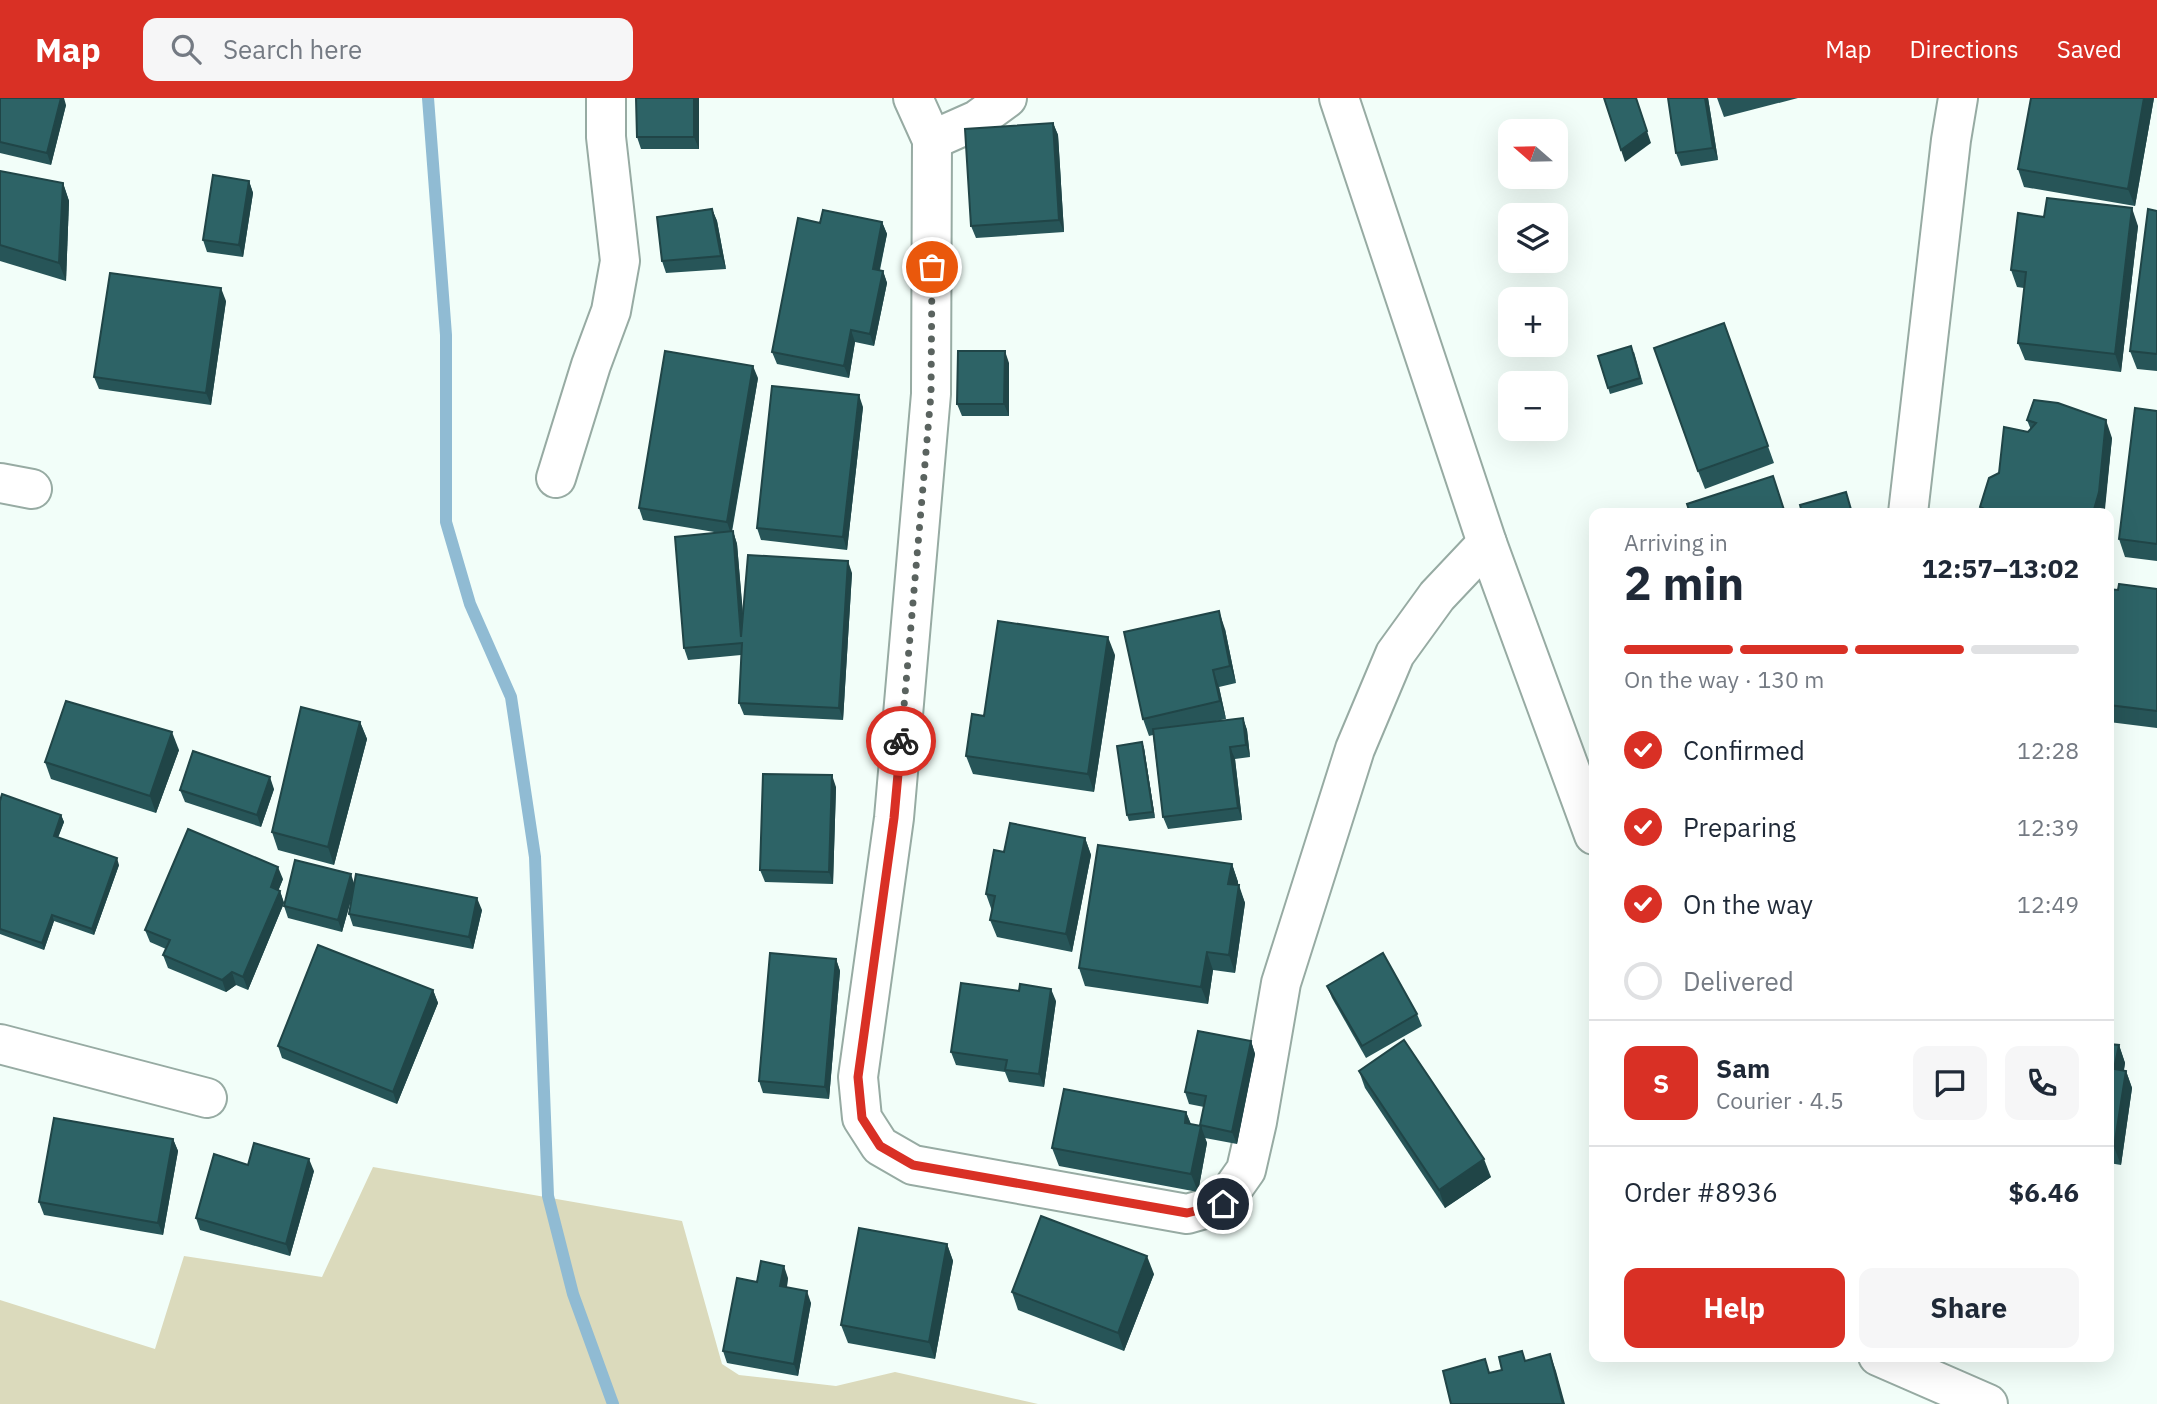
<!DOCTYPE html>
<meta charset="utf-8">
<style>
body{margin:0;font-family:"IBM Plex Sans",sans-serif;background:#f6f6f7;color:#1f2937;height:100vh;display:flex;flex-direction:column;font-size:26px;white-space:nowrap}
*{box-sizing:border-box;margin:0}
p{font-size:23px;color:#747a83}
.icon{flex:none;width:38px;height:38px;fill:none;stroke:currentColor;stroke-width:2;stroke-linecap:round;stroke-linejoin:round}
.map{position:relative;flex:1;overflow:hidden}
.details{position:absolute;left:1589px;top:410px;width:525px;height:854px;display:flex;flex-direction:column;background:#fff;border-radius:14px;box-shadow:0 7px 28px #0002}
.details>*{flex:none}
.needle{width:46px;rotate:290deg}
.controls{position:absolute;left:1498px;top:21px;display:grid;gap:14px}
.controls a{display:grid;place-items:center;width:70px;height:70px;border-radius:14px;background:#fff;box-shadow:0 7px 28px #0002;font-size:35px}
.pin{position:absolute;display:grid;place-items:center;width:60px;height:60px;color:#fff;margin:-30px;border:4px solid #fff;border-radius:50%;box-shadow:0 2px 7px #0007}
.courier{position:absolute;display:grid;place-items:center;width:70px;height:70px;margin:-35px;border:5px solid #d93025;border-radius:50%;background:#fff;color:#222;box-shadow:0 2px 9px #0007}
.overview em{font-style:normal;font-weight:700}
.overview div{display:flex;flex-direction:column-reverse}
.overview{display:flex;align-items:center;justify-content:space-between;height:119px;padding:0 35px}
h1{font-size:46px;font-weight:700;line-height:52px}
.bar{display:grid;grid-template-columns:repeat(4,1fr);gap:10px 7px;align-content:center;height:84px;padding:0 35px}
.bar i{height:9px;border-radius:5px;background:#e0e1e3}
.bar .on{background:#d93025}
.bar p{grid-column:span 4}
.line{display:flex;align-items:center;gap:18px;padding:0 35px;border-top:2px solid #e0e1e3}
.line div{flex:1}
.round{display:grid;place-items:center;flex:none;width:74px;height:74px;border-radius:14px;background:#f6f6f7}
ol{padding:0 35px;list-style:none}
li{display:flex;align-items:center;gap:21px;height:77px}
li p{margin-inline-start:auto}
li .icon{padding:7px;border-radius:50%;background:#d93025;color:#fff;stroke-width:4}
li:last-child{color:#747a83}
li i{width:38px;height:38px;border:4px solid #e0e1e3;border-radius:50%}
.action{display:flex;gap:14px;margin-top:auto;padding:14px 35px}
.action a{flex:1;height:80px;border-radius:14px;background:#d93025;color:#fff;font-size:28px;font-weight:700;line-height:80px;text-align:center}
.action a+a{background:#f6f6f7;color:#1f2937}
header{display:flex;align-items:center;gap:42px;box-sizing:border-box;height:98px;padding:0 35px;background:#d93025;color:#fff}
header strong{font-size:33px}
nav{display:flex;gap:38px;margin-inline-start:auto;font-size:24px}
.search{width:490px;height:63px;background:#f6f6f7;display:flex;align-items:center;gap:18px;box-sizing:border-box;padding:0 24px;border-radius:14px;color:#747a83;font-size:26px}
.map>svg:first-child{display:block}
.green{fill:#dbdabc}
.lines{fill:none;stroke-linecap:round;stroke-linejoin:round}
.stream{stroke:#90bbd3;stroke-width:12}
.minor-casing{stroke:#97aba3;stroke-width:42}
.minor{stroke:#fff;stroke-width:38}
.wall{fill:#275558}
.shaded-wall{fill:#204547}
.building{fill:#2d6366;stroke:#204547;stroke-width:2}
.done{stroke:#5a635f;stroke-width:7;stroke-dasharray:0 12.6}
.route{stroke:#d93025;stroke-width:9}
</style>
<header>
<strong>Map</strong>
<div class="search"><svg class="icon" aria-label="search" viewBox="0 0 24 24"><circle cx="10" cy="10" r="6"/><path d="M15 15l6 6"/></svg>Search here</div>
<nav><a>Map</a><a>Directions</a><a>Saved</a></nav>
</header>
<div class="map">
<svg width="2157" height="1306" viewBox="0 0 2157 1306">
<rect width="100%" height="100%" fill="#f2fef9"/>
<path class="green" d="M373,1069l309,54 40,143 17,11 97,11 59,-14 143,32h-1038v-104l155,49 29,-93 138,21z"/>
<g class="lines">
<path class="stream" d="M428,0l18,237v187l24,82 41,93 24,160 13,339 25,98 40,110"/>
<defs>
<g id="minor">
<path d="M913,0l19,42 -1,254 -37,424 -36,259 4,41 18,28 33,19 274,49 35,-10 24,-34 11,-48 24,-139 74,-234 40,-95 42,-58 50,-53"/>
<path d="M1339,0l148,445 107,292"/>
<path d="M932,42l45,-20 30,-22"/>
<path d="M556,380l35,-113 20,-54 9,-50 -14,-124v-39"/>
<path d="M0,385l32,6"/>
<path d="M1908,415l43,-373 7,-42"/>
<path d="M0,946l207,54"/>
<path d="M1878,1258l110,48"/>
</g>
</defs>
<use href="#minor" class="minor-casing"/>
<use href="#minor" class="minor"/>
</g>
<g class="wall">
<path d="M0,0l66,7 -15,60 -51,-12z"/>
<path d="M699,0v51h-58l-4,-12z"/>
<path d="M1708,0l10,62 -37,6 -5,-13z"/>
<path d="M1717,0h81l-74,19z"/>
<path d="M2154,0l-19,108 -111,-19 -6,-18z"/>
<path d="M1053,25l5,12 6,97 -88,6 -5,-12z"/>
<path d="M0,73l63,12 6,18 -3,80 -66,-20z"/>
<path d="M249,83l4,12 -10,64 -36,-5 -4,-12z"/>
<path d="M712,111l5,12 9,48 -60,4 -4,-12z"/>
<path d="M2157,113v160l-20,-2 -7,-18z"/>
<path d="M2044,119l94,9 -17,146 -96,-12 -7,-17 6,-55 -7,-1 -6,-17z"/>
<path d="M882,124l5,12 -7,36 3,1 4,12 -13,63 -19,-4 -6,36 -72,-14 -5,-12 48,-129z"/>
<path d="M226,203l-15,104 -112,-16 -5,-12z"/>
<path d="M1724,225l50,140 -69,26 -7,-18z"/>
<path d="M1634,254l9,32 -33,10 -12,-38z"/>
<path d="M1009,265v53h-47l-5,-12z"/>
<path d="M758,280l-26,154 1,-1 4,13 6,73 109,-44 -9,147 -99,-5 -5,-12 2,-48 -53,5 -4,-12 36,-115 -77,-13 -4,-12z"/>
<path d="M863,309l-16,143 -86,-10 -4,-12z"/>
<path d="M2157,313v150l-32,-4 -6,-18z"/>
<path d="M2027,322l85,18 -8,75h-122l-2,-6 19,-34 32,-43z"/>
<path d="M2109,491l9,1 39,-1v139l-48,-6z"/>
<path d="M1225,531l11,54 -17,4 7,32 -10,2 27,-3 4,12 3,27 -15,2 7,61 -74,9 -5,-12 -10,-82 -4,1 -6,-17z"/>
<path d="M1115,557l-21,137 -121,-18 -7,-18 18,-40z"/>
<path d="M360,624l7,17 -33,126 -56,-15 -6,-18z"/>
<path d="M1142,644l2,6 11,70 -26,3 -2,-6z"/>
<path d="M179,652l-23,63 -105,-34 -6,-17z"/>
<path d="M836,689l-3,97 -68,-2 -5,-12z"/>
<path d="M274,691l-13,38 -76,-25 -5,-12z"/>
<path d="M0,703l61,14 3,7 -6,16 61,27 -25,70 -40,-14 -10,29 -44,-16z"/>
<path d="M1085,740l6,17 -19,97 -75,-15 -7,-17 2,-9 -6,-17 18,-42z"/>
<path d="M1232,766l6,18v3l7,18 -10,70 -22,-3 -5,34 -123,-18 -6,-18z"/>
<path d="M283,781l-5,12h2l4,12 -36,87 -12,-5 -10,7 -58,-24 -5,-13 3,-6 -16,-7 -5,-12z"/>
<path d="M354,787l128,25 -9,39 -120,-23 -4,-12 3,-18 -10,36 -54,-14 -4,-12z"/>
<path d="M836,861l4,12 -11,128 -66,-6 -4,-12z"/>
<path d="M1327,888l90,28 5,12 -56,32 -34,-60z"/>
<path d="M433,892l5,13 -41,101 -115,-46 -4,-12z"/>
<path d="M1056,903l-12,86 -35,-5 -4,-10 -49,-7 -5,-13z"/>
<path d="M1251,943l4,13 -18,90 -32,-6 2,5 -9,49 -139,-26 -7,-18 134,-36 5,12 10,2 3,-19 -15,-3 -4,-12z"/>
<path d="M2109,946l10,1 6,18 -1,7 2,1 6,17 -11,77 -12,-2z"/>
<path d="M1359,973l132,106 -46,31 -80,-120z"/>
<path d="M173,1041l5,12 -15,84 -119,-20 -5,-13z"/>
<path d="M248,1067l66,6 -24,85 -90,-26 -4,-12z"/>
<path d="M947,1146l6,17 -18,98 -87,-16 -7,-18z"/>
<path d="M1154,1176l-30,77 -106,-41 -6,-18z"/>
<path d="M788,1180l-1,9 24,16 -13,73 -71,-13 -4,-12 34,-69z"/>
</g>
<g class="shaded-wall">
<path d="M61,0h3l2,7 -15,60 -4,-12z"/>
<path d="M694,0h5v51l-5,-12z"/>
<path d="M1636,0l15,45 -26,19 -4,-12z"/>
<path d="M1705,0h3l10,62 -5,-12z"/>
<path d="M2144,0h10l-19,108 -7,-17z"/>
<path d="M1053,25l5,12 6,97 -5,-12z"/>
<path d="M249,83l4,12 -10,64 -4,-12z"/>
<path d="M63,85l6,18 -3,80 -7,-18z"/>
<path d="M2132,110l6,18 -17,146 -6,-18z"/>
<path d="M712,111l5,12 9,48 -5,-13z"/>
<path d="M882,124l5,12 -10,47 -4,-12z"/>
<path d="M883,173l4,12 -13,63 -4,-12z"/>
<path d="M221,190l5,13 -15,104 -5,-12z"/>
<path d="M851,232l4,12 -6,36 -5,-12z"/>
<path d="M1005,253l4,12v53l-5,-12z"/>
<path d="M753,268l5,12 -27,156 -4,-12z"/>
<path d="M859,297l4,12 -16,143 -4,-13z"/>
<path d="M2106,322l6,18 -7,71 -1,4h-11z"/>
<path d="M733,433l4,13 9,105 -5,-12z"/>
<path d="M848,463l4,12 -9,147 -4,-12z"/>
<path d="M1219,513l6,18 11,54 -6,-17z"/>
<path d="M1108,539l7,18 -21,137 -6,-18z"/>
<path d="M1213,572l6,17 7,32 -6,-18z"/>
<path d="M1243,620l4,12 3,27 -4,-12z"/>
<path d="M360,624l7,17 -33,126 -6,-18z"/>
<path d="M172,634l7,18 -23,63 -6,-17z"/>
<path d="M1142,644l2,6 11,70 -2,-6z"/>
<path d="M1230,649l5,12 7,61 -4,-12z"/>
<path d="M832,677l4,12 -3,97 -4,-12z"/>
<path d="M270,679l4,12 -13,38 -4,-12z"/>
<path d="M61,717l3,7 -8,20 -2,-6z"/>
<path d="M1085,740l6,17 -19,97 -6,-18z"/>
<path d="M117,760l2,7 -25,70 -2,-6z"/>
<path d="M1232,766l6,18 -3,20 -7,-18z"/>
<path d="M278,769l5,12 -8,20 -4,-12z"/>
<path d="M351,776l4,12 -13,46 -4,-12z"/>
<path d="M1239,787l6,18 -10,70 -6,-18z"/>
<path d="M280,793l4,12 -36,87 -5,-13z"/>
<path d="M477,800l5,12 -9,39 -4,-12z"/>
<path d="M52,817l2,6 -10,29 -2,-7z"/>
<path d="M1207,854l6,18 -5,34 -7,-17z"/>
<path d="M836,861l4,12 -11,128 -4,-12z"/>
<path d="M232,874l4,13 -10,7 -4,-12z"/>
<path d="M1051,891l5,12 -12,86 -5,-13z"/>
<path d="M433,892l5,13 -41,101 -4,-12z"/>
<path d="M1251,943l4,13 -18,90 -5,-12z"/>
<path d="M2119,947l6,18 -4,23 -7,-17z"/>
<path d="M2126,973l6,17 -11,77 -7,-18z"/>
<path d="M1186,1014l7,18 -8,-7z"/>
<path d="M1201,1028l6,17 -9,49 -7,-18z"/>
<path d="M173,1041l5,12 -15,84 -5,-12z"/>
<path d="M309,1061l5,12 -24,85 -4,-12z"/>
<path d="M1484,1061l7,18 -46,31 -6,-18z"/>
<path d="M947,1146l6,17 -18,98 -6,-17z"/>
<path d="M1147,1158l7,18 -30,77 -6,-18z"/>
<path d="M784,1168l4,12 -3,20 -5,-12z"/>
<path d="M807,1193l4,12 -13,73 -4,-12z"/>
<path d="M1550,1256l6,17 9,33h-2z"/>
</g>
<g class="building">
<path d="M0,0h61l-14,55 -47,-11z"/>
<path d="M636,0h58v39h-57z"/>
<path d="M1604,0h32l11,33 -26,19z"/>
<path d="M1668,0h37l8,50 -37,5z"/>
<path d="M2031,0h113l-16,91 -110,-20z"/>
<path d="M1053,25l6,97 -88,6 -6,-97z"/>
<path d="M0,73l63,12 -4,80 -59,-18z"/>
<path d="M213,77l36,6 -10,64 -36,-5z"/>
<path d="M2047,100l85,10 -17,146 -97,-11 8,-71 -15,-2 7,-57 26,4z"/>
<path d="M712,111l9,47 -59,5 -5,-44z"/>
<path d="M2148,111l9,2v143l-27,-3z"/>
<path d="M823,112l59,12 -9,47 10,2 -13,63 -19,-4 -7,36 -72,-14 26,-134 22,5z"/>
<path d="M110,175l111,15 -15,105 -112,-16z"/>
<path d="M1724,225l44,123 -70,25 -44,-123z"/>
<path d="M1631,248l9,32 -32,10 -10,-32z"/>
<path d="M665,253l88,15 -26,156 -88,-14z"/>
<path d="M958,253h47l-1,53h-47z"/>
<path d="M772,288l87,9 -16,142 -86,-9z"/>
<path d="M2034,302l24,3 48,17 -7,72 -6,21h-100l-13,-6 9,-29 10,-5 5,-46 24,5 8,-9 -9,-3z"/>
<path d="M2135,310l22,3v133l-38,-5z"/>
<path d="M1773,378l12,37h-95l-3,-9z"/>
<path d="M1846,394l6,21h-50l-2,-8z"/>
<path d="M733,433l8,106 7,-82 100,6 -9,147 -100,-5 3,-60 -58,5 -9,-111z"/>
<path d="M2119,486l38,5v122l-48,-6v-116l9,1z"/>
<path d="M1219,513l11,55 -17,4 7,31 -77,18 -19,-87z"/>
<path d="M998,523l110,16 -20,137 -122,-18 6,-42 12,2z"/>
<path d="M66,603l106,31 -22,64 -105,-34z"/>
<path d="M301,609l59,15 -32,125 -56,-15z"/>
<path d="M1243,620l3,27 -16,2 8,61 -75,9 -10,-88z"/>
<path d="M1142,644l11,70 -26,3 -10,-69z"/>
<path d="M193,653l77,26 -13,38 -77,-25z"/>
<path d="M763,676l69,1 -3,97 -69,-2z"/>
<path d="M2,696l59,21 -7,21 63,22 -25,71 -40,-14 -10,28 -42,-14v-128z"/>
<path d="M1010,725l75,15 -19,96 -76,-14 5,-24 -9,-2 8,-44 10,2z"/>
<path d="M188,731l90,38 -7,20 9,4 -37,86 -11,-5 -10,8 -59,-25 7,-15 -25,-10z"/>
<path d="M1098,747l134,19 -4,20 11,1 -10,70 -22,-3 -6,35 -122,-19z"/>
<path d="M295,762l56,14 -13,46 -54,-14z"/>
<path d="M356,776l121,24 -8,39 -120,-23z"/>
<path d="M318,847l115,45 -40,102 -115,-46z"/>
<path d="M770,855l66,6 -11,128 -66,-6z"/>
<path d="M1383,855l34,61 -55,32 -35,-60z"/>
<path d="M961,885l58,8 1,-7 31,5 -12,85 -34,-4 2,-10 -56,-8z"/>
<path d="M1198,933l53,10 -19,91 -32,-7 6,-29 -21,-4z"/>
<path d="M1404,942l80,119 -45,31 -80,-119z"/>
<path d="M2109,946l10,1 -5,24 12,2 -12,76 -5,-1z"/>
<path d="M1064,991l122,23 -1,11 16,3 -10,48 -139,-26z"/>
<path d="M54,1020l119,21 -15,84 -119,-21z"/>
<path d="M254,1045l55,16 -23,85 -90,-26 18,-64 34,11z"/>
<path d="M1041,1118l106,40 -29,77 -106,-41z"/>
<path d="M859,1130l88,16 -18,98 -88,-17z"/>
<path d="M761,1163l23,5 -4,20 27,5 -13,73 -71,-13 14,-73 20,4z"/>
<path d="M1522,1253l3,10 25,-7 13,50h-112l-8,-33 42,-12 4,14 13,-3 -3,-13z"/>
</g>
<g class="lines">
<path class="done" d="M901,643l30,-347 1,-127"/>
<path class="route" d="M901,643l-7,77 -36,259 4,41 18,28 33,19 274,48 36,-9"/>
</g>
</svg>
<div class="controls">
<a><svg class="needle" viewBox="-14 -14 28 28"><path d="M0-13l5 13h-10z" fill="#e53935"/><path d="M0 13l5-13h-10z" fill="#747a83"/></svg></a>
<a><svg class="icon" aria-label="layers" viewBox="0 0 24 24"><path d="M12 4l9 5-9 5-9-5zM3 14l9 5 9-5"/></svg></a>
<a>+</a>
<a>−</a>
</div>
<div class="pin" style="left:932px;top:169px;background:#ea580c"><svg class="icon" aria-label="bag" viewBox="0 0 24 24"><path d="M5 8h14l-1 12H6zM9 8a3 3 0 0 1 6 0"/></svg></div>
<div class="pin" style="left:1223px;top:1106px;background:#1f2937"><svg class="icon" aria-label="home" viewBox="0 0 24 24"><path d="M3 11l9-7 9 7M6 9v11h12V9"/></svg></div>
<div class="courier" style="left:901px;top:643px"><svg class="icon" aria-label="bike" viewBox="0 0 24 24"><circle cx="6" cy="16" r="4"/><circle cx="18" cy="16" r="4"/><path d="M6 16l4-8h5l3 8M10 8l3 8H6M13 5h3"/></svg></div>
<section class="details">
<div class="overview"><div><h1>2 min</h1><p>Arriving in</p></div><em>12:57–13:02</em></div>
<div class="bar"><i class="on"></i><i class="on"></i><i class="on"></i><i></i><p>On the way · 130 m</p></div>
<ol>
<li><svg class="icon" aria-label="check" viewBox="0 0 24 24"><path d="M5 12l5 5 9-10"/></svg>Confirmed<p>12:28</p></li>
<li><svg class="icon" aria-label="check" viewBox="0 0 24 24"><path d="M5 12l5 5 9-10"/></svg>Preparing<p>12:39</p></li>
<li><svg class="icon" aria-label="check" viewBox="0 0 24 24"><path d="M5 12l5 5 9-10"/></svg>On the way<p>12:49</p></li>
<li><i></i>Delivered</li>
</ol>
<div class="line" style="height:126px"><b class="round" style="background:#d93025;color:#fff">S</b><div><b>Sam</b><p>Courier · 4.5</p></div><a class="round"><svg class="icon" aria-label="chat" viewBox="0 0 24 24"><path d="M4 5h16v11H9l-5 4z"/></svg></a><a class="round"><svg class="icon" aria-label="phone" viewBox="0 0 24 24"><path d="M5 4h4l2 5-3 2q2 4 5 5l2-3 5 2v4C11 20 4 13 5 4z"/></svg></a></div>
<div class="line" style="height:91px"><div>Order #8936</div><b>$6.46</b></div>
<div class="action"><a>Help</a><a>Share</a></div>
</section>
</div>
